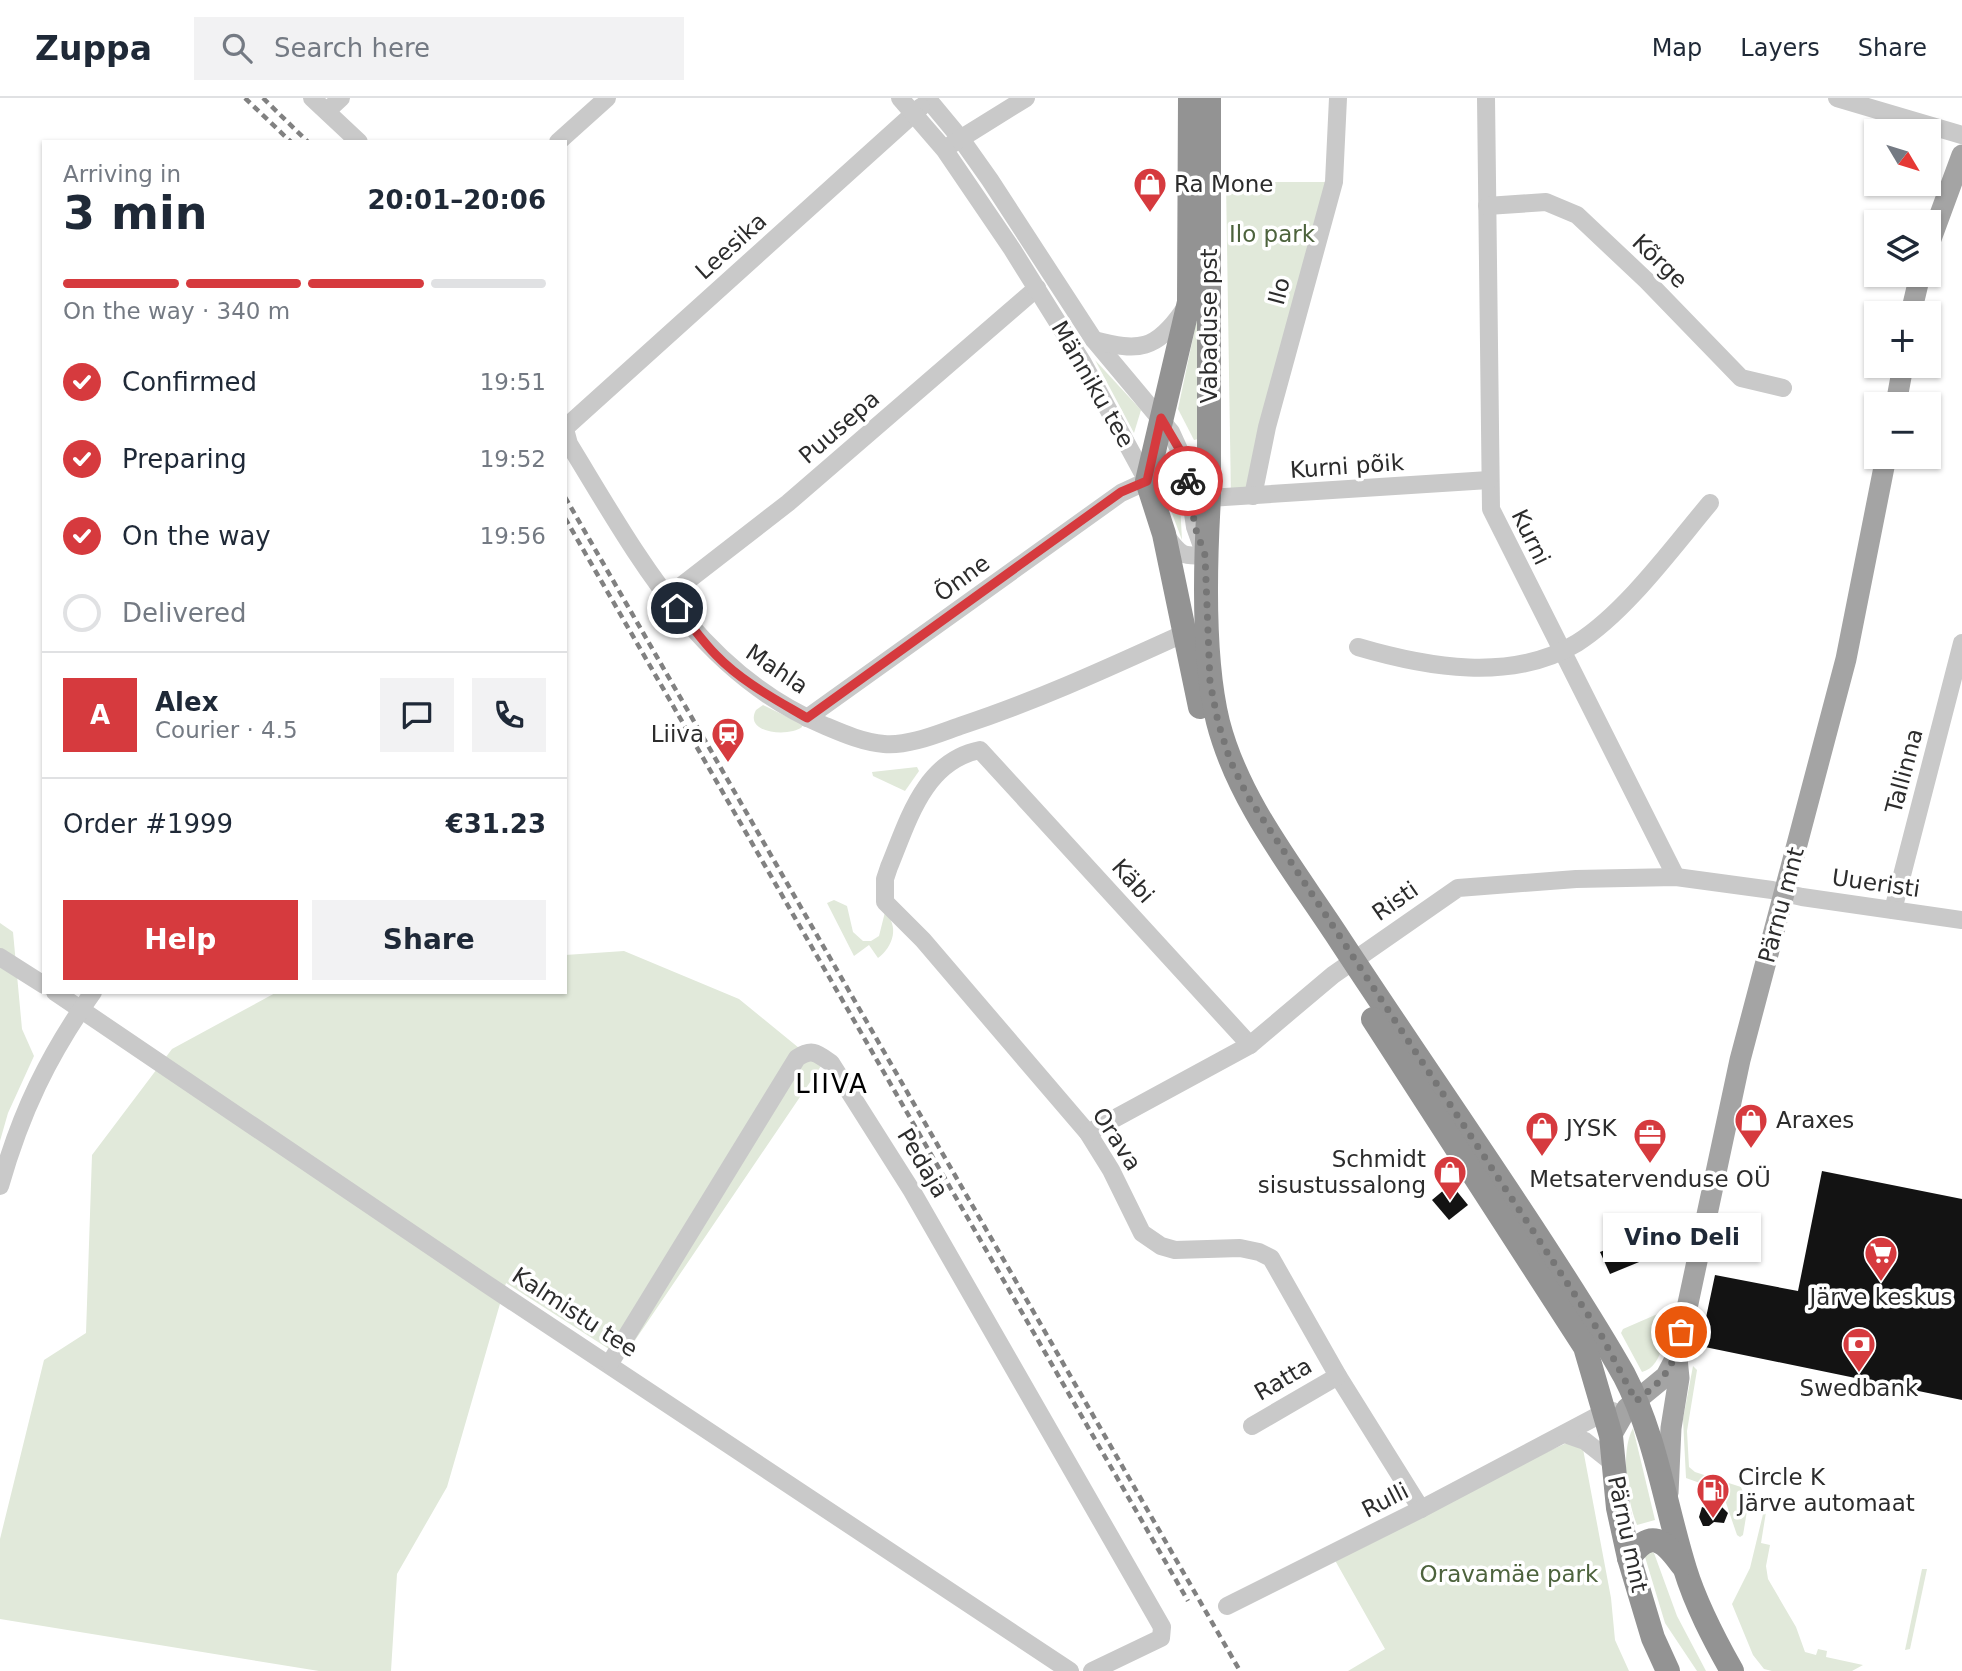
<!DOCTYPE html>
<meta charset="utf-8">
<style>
body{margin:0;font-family:"DejaVu Sans",sans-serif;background:#f2f2f3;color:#1f2937;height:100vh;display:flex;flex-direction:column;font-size:26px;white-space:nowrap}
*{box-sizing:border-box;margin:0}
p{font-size:23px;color:#747a83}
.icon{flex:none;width:38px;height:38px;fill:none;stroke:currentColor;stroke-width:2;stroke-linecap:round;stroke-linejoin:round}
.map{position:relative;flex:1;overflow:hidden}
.sheet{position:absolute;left:42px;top:42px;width:525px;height:854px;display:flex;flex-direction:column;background:#fff;border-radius:0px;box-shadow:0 2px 5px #0004}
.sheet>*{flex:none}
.needle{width:46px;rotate:128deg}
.fabs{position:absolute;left:1864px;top:21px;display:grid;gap:14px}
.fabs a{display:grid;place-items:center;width:77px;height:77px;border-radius:0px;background:#fff;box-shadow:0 2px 5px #0004;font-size:35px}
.pin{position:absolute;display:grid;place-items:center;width:60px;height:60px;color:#fff;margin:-30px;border:4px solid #fff;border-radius:50%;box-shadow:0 2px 7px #0007}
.courier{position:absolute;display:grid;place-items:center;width:70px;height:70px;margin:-35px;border:5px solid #d63a3e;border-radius:50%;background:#fff;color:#222;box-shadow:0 2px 9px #0007}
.bubble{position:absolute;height:49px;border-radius:0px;background:#fff;box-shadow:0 2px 5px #0004;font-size:23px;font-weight:700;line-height:49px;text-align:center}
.headline em{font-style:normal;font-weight:700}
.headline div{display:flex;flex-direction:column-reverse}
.headline{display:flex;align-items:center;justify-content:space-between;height:119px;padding:0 21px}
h1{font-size:46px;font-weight:700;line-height:52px}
.bar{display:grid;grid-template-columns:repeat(4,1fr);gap:10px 7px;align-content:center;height:84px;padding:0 21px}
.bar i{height:9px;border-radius:5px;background:#e0e1e3}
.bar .on{background:#d63a3e}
.bar p{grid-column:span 4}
.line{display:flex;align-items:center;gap:18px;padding:0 21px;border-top:2px solid #e0e1e3}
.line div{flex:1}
.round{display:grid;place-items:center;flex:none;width:74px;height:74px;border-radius:0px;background:#f2f2f3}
ol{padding:0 21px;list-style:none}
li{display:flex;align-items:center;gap:21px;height:77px}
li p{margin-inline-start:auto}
li .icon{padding:7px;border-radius:50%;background:#d63a3e;color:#fff;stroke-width:4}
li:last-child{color:#747a83}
li i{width:38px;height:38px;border:4px solid #e0e1e3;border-radius:50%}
.action{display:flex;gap:14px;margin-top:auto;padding:14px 21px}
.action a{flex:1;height:80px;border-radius:0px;background:#d63a3e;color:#fff;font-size:28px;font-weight:700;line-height:80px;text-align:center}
.action a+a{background:#f2f2f3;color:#1f2937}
header{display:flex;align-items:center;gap:42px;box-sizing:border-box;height:98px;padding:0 35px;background:#fff;border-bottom:2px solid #e0e1e3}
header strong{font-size:33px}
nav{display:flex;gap:38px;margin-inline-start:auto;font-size:24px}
.search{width:490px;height:63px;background:#f2f2f3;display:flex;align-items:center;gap:18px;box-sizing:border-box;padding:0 24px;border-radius:0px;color:#747a83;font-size:26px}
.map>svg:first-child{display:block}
.green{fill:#e1e9da}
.building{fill:#131313}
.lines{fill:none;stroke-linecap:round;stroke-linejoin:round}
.minor{stroke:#c9c9c9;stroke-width:18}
.major{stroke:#a4a4a4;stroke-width:21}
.highway{stroke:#939393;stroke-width:24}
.rail{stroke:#818181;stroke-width:4.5;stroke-dasharray:7 5;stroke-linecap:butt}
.done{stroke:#767676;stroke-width:7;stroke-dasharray:0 12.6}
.route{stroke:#d63a3e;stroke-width:9}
.labels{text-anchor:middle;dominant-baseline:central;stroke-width:7;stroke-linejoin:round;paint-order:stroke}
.poi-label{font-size:23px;fill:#2c2c2c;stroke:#fff;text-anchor:start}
.park-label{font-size:23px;fill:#4d633d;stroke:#fff}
.street-label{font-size:23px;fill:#2c2c2c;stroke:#fff}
.quarter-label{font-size:26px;letter-spacing:2px;fill:#000;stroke:#fff}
</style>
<header>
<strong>Zuppa</strong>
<div class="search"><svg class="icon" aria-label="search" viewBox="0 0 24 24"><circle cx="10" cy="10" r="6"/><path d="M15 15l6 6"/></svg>Search here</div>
<nav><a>Map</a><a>Layers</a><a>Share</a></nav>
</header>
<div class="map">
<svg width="1962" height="1573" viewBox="0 0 1962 1573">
<rect width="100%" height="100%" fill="#fff"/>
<g class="green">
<path d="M1226,84h108l-81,314 -22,3z"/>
<path d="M1198,216v125l-4,1 -16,-31z"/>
<path d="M1095,262l46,50 -7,23z"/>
<path d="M1173,362l6,24 3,56 -15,-40 -3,-37z"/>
<path d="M763,607l39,19v3c-12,10 -59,7 -46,-17z"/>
<path d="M917,669l2,4 -14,20 -32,-15 -1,-4z"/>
<path d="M834,802l13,6 6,26 10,9h8l8,-5 6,-24c14,14 9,34 -7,46l-9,-13 -15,11 -27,-53z"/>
<path d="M0,825l13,9 9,97 12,27 -26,57 -8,28z"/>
<path d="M624,853l115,48 82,67 -198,292 -117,-75 -59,204 -50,87 -6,97h-72l-319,-52v-80l44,-179 42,-27 6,-178 80,-106 105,-57h288v-37z"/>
<path d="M1669,1211c-4,20 -4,57 -27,63l-21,-39 2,-4z"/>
<path d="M1693,1268l4,4 -10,61 2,36 6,5 46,15 7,18 -5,30 -3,2 -3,-2 -15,-44 -36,-13 -3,-59z"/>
<path d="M1633,1330l22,92 -18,5c-10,-24 -17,-73 -4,-97z"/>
<path d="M1571,1343l12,8 28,149 4,42 14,31h-281l37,-22 -53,-94 89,-46z"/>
<path d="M1764,1412l2,2 -5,31 9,2 -4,21 2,13 28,48 9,25 11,3 2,-6 9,2 -1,6 37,8 -11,6h-80l-8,-2 -11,-14 -21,-51 18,-36z"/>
<path d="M1648,1453l6,2 23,63 29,55h-9l-32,-48 -20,-66z"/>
<path d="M1922,1471h5l-17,80 -5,1z"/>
</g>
<g class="building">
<path d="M1822,1073l140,28v201l-262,-54 15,-71 83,16z"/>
<path d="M1451,1086l17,21 -19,15 -17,-20z"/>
<path d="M1652,1133l9,22 -51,21 -10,-22z"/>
<path d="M1719,1406l9,9 -4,10 -10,-1 -5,4h-6l-4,-9 3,-10 8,3z"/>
</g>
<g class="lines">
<g class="minor">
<path d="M312,0l47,44"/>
<path d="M927,0l34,41 29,41 104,160 77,92 15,33 9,62 10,28c-22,2 -25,0 -38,-18"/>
<path d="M1486,0l5,411 185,368"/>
<path d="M1837,0l125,37"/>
<path d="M327,13l14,-13"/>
<path d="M558,44l49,-44"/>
<path d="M952,46l74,-46"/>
<path d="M1487,108l59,-4 31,13 70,66 94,97 42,10"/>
<path d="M1094,242c45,12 62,10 89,-29"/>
<path d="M565,330l356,-321"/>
<path d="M565,331l4,15c68,111 129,228 254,281 19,8 39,17 61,19 25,2 53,-10 76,-18 79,-26 150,-59 225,-93"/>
<path d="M1253,398l14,-69 67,-245 4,-84"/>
<path d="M1209,400l280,-18"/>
<path d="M668,498l120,-93 249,-215"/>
<path d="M1358,549c68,20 154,36 219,-4 49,-31 96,-96 133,-140"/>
<path d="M807,620l314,-225 26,-12 -64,-118 -71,-114 -68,-100 -44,-51"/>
<path d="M1893,812l69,-267"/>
<path d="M0,859l44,28"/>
<path d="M55,894l430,291 585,388"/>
<path d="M1250,947l-270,-295c-56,11 -72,71 -91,117l-4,12v23l38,38 165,193 23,37 31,63 19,13 14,4 65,-2 19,4 12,6 67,118 83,133"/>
<path d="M1088,1035l162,-88 83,-70 125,-87 118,-9 100,-2 96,13 30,7 160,23"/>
<path d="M0,1088c21,-74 48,-130 93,-194"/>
<path d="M610,1265l187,-305c15,-10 20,-5 34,5l81,128 250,436 -1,11 -69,33"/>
<path d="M1252,1328l86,-50"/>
<path d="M1565,1336l20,7 29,23"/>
<path d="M1227,1508l194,-97 182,-96 10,-2"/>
</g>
<g class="major">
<path d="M1928,149l34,-92"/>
<path d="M1911,215l9,-38"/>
<path d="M1896,306l7,-38"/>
<path d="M1611,1338l16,-28 39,-32 11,-21 63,-295 106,-401 40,-202"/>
<path d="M1668,1395l3,-65 8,-50 -2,-20"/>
</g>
<g class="highway">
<path d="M1190,0l-1,204 -42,179 17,53 36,173"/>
<path d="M1209,0v400c-4,67 -7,159 9,224 20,78 74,145 118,212 66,101 135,200 201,301 30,46 60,92 87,140 32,61 41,130 61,194 11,36 29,70 47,102"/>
<path d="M1373,921l212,328 26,89 7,72 11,50 24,80 15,33"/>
<path d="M1629,1460c22,-30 35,-18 53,7"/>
</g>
<g class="rail">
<path d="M245,0l46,44"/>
<path d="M263,0l45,44"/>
<path d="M565,399l675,1174"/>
<path d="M565,420l623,1083"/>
</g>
</g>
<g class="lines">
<path class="done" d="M1188,383l7,46 10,28 5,127 8,40 12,38 17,35 353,538 36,68c28,-21 38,-33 45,-69"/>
<path class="route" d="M677,510c13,15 25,33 39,47 26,27 59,44 91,63l314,-226 26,-11 14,-63 20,34 7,29"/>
</g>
<defs>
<symbol id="shop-pin" viewBox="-11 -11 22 30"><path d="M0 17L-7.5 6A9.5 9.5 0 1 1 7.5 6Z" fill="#d63a3e" stroke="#fff"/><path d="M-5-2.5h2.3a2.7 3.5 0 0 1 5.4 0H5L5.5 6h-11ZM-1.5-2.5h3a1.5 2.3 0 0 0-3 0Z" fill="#fff"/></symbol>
<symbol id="station-pin" viewBox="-11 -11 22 30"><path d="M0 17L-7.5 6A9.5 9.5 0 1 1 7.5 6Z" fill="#d63a3e" stroke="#fff"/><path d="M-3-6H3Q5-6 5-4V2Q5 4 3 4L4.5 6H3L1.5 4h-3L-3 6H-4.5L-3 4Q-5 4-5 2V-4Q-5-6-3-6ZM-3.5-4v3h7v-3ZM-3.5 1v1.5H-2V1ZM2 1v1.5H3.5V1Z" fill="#fff"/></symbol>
<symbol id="office-pin" viewBox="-11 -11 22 30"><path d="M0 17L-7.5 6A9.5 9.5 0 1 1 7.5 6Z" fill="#d63a3e" stroke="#fff"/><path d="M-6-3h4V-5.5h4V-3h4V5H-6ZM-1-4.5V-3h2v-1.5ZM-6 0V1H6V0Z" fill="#fff"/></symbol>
<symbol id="supermarket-pin" viewBox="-11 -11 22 30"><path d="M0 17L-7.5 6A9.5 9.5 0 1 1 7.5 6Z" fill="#d63a3e" stroke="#fff"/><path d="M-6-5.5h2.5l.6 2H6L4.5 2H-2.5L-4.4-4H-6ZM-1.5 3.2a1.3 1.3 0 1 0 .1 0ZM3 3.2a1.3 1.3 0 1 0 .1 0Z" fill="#fff"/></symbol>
<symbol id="bank-pin" viewBox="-11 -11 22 30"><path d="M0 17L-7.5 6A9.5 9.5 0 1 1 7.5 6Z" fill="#d63a3e" stroke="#fff"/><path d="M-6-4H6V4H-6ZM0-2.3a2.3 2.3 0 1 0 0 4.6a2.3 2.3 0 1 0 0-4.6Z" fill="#fff"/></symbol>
<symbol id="fuel-pin" viewBox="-11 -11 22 30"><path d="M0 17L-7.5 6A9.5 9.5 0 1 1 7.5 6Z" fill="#d63a3e" stroke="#fff"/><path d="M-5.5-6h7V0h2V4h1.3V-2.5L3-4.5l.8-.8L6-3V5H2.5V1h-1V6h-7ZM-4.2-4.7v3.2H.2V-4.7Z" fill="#fff"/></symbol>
</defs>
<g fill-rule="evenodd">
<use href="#shop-pin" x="1131" y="67" width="38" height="52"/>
<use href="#station-pin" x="709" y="617" width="38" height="52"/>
<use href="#shop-pin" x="1732" y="1003" width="38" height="52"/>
<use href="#shop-pin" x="1523" y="1011" width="38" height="52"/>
<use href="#office-pin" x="1631" y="1018" width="38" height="52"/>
<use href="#shop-pin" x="1431" y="1055" width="38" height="52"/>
<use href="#supermarket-pin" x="1862" y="1136" width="38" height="52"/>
<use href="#bank-pin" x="1840" y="1227" width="38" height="52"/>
<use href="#fuel-pin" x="1694" y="1373" width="38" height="52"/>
</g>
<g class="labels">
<g class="poi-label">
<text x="1174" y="86">Ra Mone</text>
<text x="704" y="636" text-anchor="end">Liiva</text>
<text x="1776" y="1022">Araxes</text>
<text x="1566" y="1030">JYSK</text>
<text x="1426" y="1061" text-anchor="end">Schmidt<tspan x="1426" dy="26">sisustussalong</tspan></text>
<text x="1650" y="1081" text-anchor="middle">Metsatervenduse OÜ</text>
<text x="1881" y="1199" text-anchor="middle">Järve keskus</text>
<text x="1859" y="1290" text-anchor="middle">Swedbank</text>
<text x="1738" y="1379">Circle K<tspan x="1738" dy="26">Järve automaat</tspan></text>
</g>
<g class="park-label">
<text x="1272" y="136">Ilo park</text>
<text x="1509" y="1476">Oravamäe park</text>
</g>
<g class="street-label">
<text transform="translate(731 148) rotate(-42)">Leesika</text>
<text transform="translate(1660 163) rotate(44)">Kõrge</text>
<text transform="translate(1279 193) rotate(-75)">Ilo</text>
<text transform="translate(1209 228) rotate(-90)">Vabaduse pst</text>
<text transform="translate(1093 286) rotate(60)">Männiku tee</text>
<text transform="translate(839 329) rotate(-41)">Puusepa</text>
<text transform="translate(1347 368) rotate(-4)">Kurni põik</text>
<text transform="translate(1531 439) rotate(64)">Kurni</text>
<text transform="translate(962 480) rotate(-36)">Õnne</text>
<text transform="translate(777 571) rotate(34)">Mahla</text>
<text transform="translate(1904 673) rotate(-75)">Tallinna</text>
<text transform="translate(1133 783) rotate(48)">Käbi</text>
<text transform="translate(1876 785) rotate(8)">Uueristi</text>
<text transform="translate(1395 803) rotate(-35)">Risti</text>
<text transform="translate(1781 807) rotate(-75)">Pärnu mnt</text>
<text transform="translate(1117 1041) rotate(57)">Orava</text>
<text transform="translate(923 1065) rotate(59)">Pedaja</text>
<text transform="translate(575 1214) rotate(33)">Kalmistu tee</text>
<text transform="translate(1283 1281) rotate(-30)">Ratta</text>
<text transform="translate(1385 1402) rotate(-27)">Rulli</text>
<text transform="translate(1628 1436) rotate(78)">Pärnu mnt</text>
</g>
<g class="quarter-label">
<text x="832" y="986">LIIVA</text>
</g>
</g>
</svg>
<div class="fabs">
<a><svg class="needle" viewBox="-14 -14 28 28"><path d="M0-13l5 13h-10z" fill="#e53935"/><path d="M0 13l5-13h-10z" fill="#747a83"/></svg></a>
<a><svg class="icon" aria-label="layers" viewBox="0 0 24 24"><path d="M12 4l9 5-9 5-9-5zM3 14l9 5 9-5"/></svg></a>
<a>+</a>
<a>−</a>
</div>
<div class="pin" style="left:1681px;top:1234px;background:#ea580c"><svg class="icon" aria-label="bag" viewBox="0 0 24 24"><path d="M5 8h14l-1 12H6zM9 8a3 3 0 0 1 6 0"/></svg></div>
<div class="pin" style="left:677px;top:510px;background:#1f2937"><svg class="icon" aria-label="home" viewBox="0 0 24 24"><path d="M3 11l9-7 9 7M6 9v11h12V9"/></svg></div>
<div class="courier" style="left:1188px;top:383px"><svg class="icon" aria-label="bike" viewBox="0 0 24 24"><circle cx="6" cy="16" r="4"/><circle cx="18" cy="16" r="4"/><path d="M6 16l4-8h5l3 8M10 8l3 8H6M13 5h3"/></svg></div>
<div class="bubble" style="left:1603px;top:1115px;width:158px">Vino Deli</div>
<section class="sheet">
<div class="headline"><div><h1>3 min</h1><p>Arriving in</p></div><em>20:01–20:06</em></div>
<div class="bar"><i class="on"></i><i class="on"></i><i class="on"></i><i></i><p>On the way · 340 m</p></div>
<ol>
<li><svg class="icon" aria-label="check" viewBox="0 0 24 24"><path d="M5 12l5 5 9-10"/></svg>Confirmed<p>19:51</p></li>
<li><svg class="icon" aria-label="check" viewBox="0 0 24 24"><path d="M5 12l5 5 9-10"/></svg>Preparing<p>19:52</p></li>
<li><svg class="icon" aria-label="check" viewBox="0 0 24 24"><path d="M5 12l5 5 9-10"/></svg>On the way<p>19:56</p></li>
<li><i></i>Delivered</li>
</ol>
<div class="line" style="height:126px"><b class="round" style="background:#d63a3e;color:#fff">A</b><div><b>Alex</b><p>Courier · 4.5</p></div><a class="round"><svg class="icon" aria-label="chat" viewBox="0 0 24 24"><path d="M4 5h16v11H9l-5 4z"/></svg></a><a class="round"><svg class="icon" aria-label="phone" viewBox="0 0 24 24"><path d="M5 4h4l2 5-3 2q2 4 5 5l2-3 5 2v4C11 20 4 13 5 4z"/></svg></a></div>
<div class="line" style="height:91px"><div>Order #1999</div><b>€31.23</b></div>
<div class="action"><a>Help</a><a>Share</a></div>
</section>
</div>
